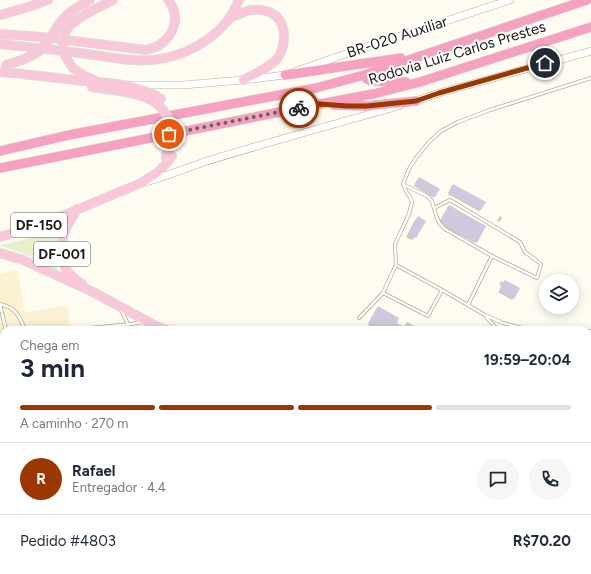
<!DOCTYPE html>
<html lang="pt">
<meta charset="utf-8">
<style>
body{margin:0;font-family:Figtree,sans-serif;background:#f6f6f7;color:#1f2937;height:100vh;display:flex;flex-direction:column;font-size:15px;white-space:nowrap}
*{box-sizing:border-box;margin:0}
p{font-size:13px;color:#747a83}
.icon{flex:none;width:22px;height:22px;fill:none;stroke:currentColor;stroke-width:2;stroke-linecap:round;stroke-linejoin:round}
.map{position:relative;flex:1;overflow:hidden}
.drawer{position:absolute;left:0px;top:326px;width:591px;height:248px;display:flex;flex-direction:column;background:#fff;border-radius:12px 12px 0 0;box-shadow:0 2px 10px #0003}
.drawer>*{flex:none}
.tools{position:absolute;left:539px;top:274px;display:grid;gap:8px}
.tools a{display:grid;place-items:center;width:40px;height:40px;border-radius:50%;background:#fff;box-shadow:0 2px 10px #0003;font-size:20px}
.pin{position:absolute;display:grid;place-items:center;width:34px;height:34px;color:#fff;margin:-17px;border:2px solid #fff;border-radius:50%;box-shadow:0 1px 4px #0007}
.courier{position:absolute;display:grid;place-items:center;width:40px;height:40px;margin:-20px;border:3px solid #9b3701;border-radius:50%;background:#fff;color:#222;box-shadow:0 1px 5px #0007}
.overview em{font-style:normal;font-weight:700}
.overview div{display:flex;flex-direction:column-reverse}
.overview{display:flex;align-items:center;justify-content:space-between;height:68px;padding:0 20px}
h1{font-size:26px;font-weight:700;line-height:30px}
.bar{display:grid;grid-template-columns:repeat(4,1fr);gap:6px 4px;align-content:center;height:48px;padding:0 20px}
.bar i{height:5px;border-radius:3px;background:#e0e1e3}
.bar .selected{background:#9b3701}
.bar p{grid-column:span 4}
.line{display:flex;align-items:center;gap:10px;padding:0 20px;border-top:1px solid #e0e1e3}
.line div{flex:1}
.round{display:grid;place-items:center;flex:none;width:42px;height:42px;border-radius:21px;background:#f6f6f7}
.map>svg:first-child{display:block}
.built{fill:#fcf2d1}
.green{fill:#e7f0ce}
.shadow{fill:#0003}
.building{fill:#d1c7de}
.lines{fill:none;stroke-linecap:round;stroke-linejoin:round}
.lane-casing{stroke:#b4ad95;stroke-width:4}
.street-casing{stroke:#b4ad95;stroke-width:6}
.secondary-casing{stroke:#b4ad95;stroke-width:8}
.primary-casing{stroke:#dbdad9;stroke-width:10}
.highway-casing{stroke:#dbdad9;stroke-width:10}
.lane{stroke:#fff;stroke-width:2.5}
.street{stroke:#fff;stroke-width:5}
.secondary{stroke:#fff;stroke-width:7}
.primary{stroke:#fac7d9;stroke-width:8}
.highway{stroke:#f6a1c0;stroke-width:9}
.primary-bridge-casing{stroke:#dbdad9;stroke-width:10;stroke-linecap:butt}
.primary-bridge{stroke:#fac7d9;stroke-width:8}
.done{stroke:#6a675e;stroke-width:4;stroke-dasharray:0 7.2}
.route{stroke:#9b3701;stroke-width:5}
.labels{text-anchor:middle;dominant-baseline:central;stroke-width:4;stroke-linejoin:round;paint-order:stroke}
.shield{fill:#fff;stroke:#5f5d57;stroke-width:1}
.shield-label{font-size:14px;font-weight:bold;fill:#1b180f}
.street-label{font-size:15px;fill:#1b180f;stroke:#fff}
</style>
<div class="map">
<svg width="591" height="574" viewBox="0 0 591 574">
<rect width="100%" height="100%" fill="#fefbf1"/>
<path class="built" d="M17,270l8,43 42,-8 4,25h-67v73l-4,1v-130z"/>
<path class="green" d="M63,223l-5,11 -2,14 2,21 5,6c-20,-13 -40,-23 -63,-29v-1c23,-4 43,-12 63,-22z"/>
<g class="shadow">
<path d="M419,179l15,18v1l-20,-12z"/>
<path d="M452,186l32,16 -4,8 -1,1 -31,-17z"/>
<path d="M448,207l37,19 -10,17 -36,-19z"/>
<path d="M500,216l2,2 -3,4 -2,-1z"/>
<path d="M418,218l-3,19 -3,3 -6,-3 9,-17z"/>
<path d="M500,283l19,6 -7,11 -14,-8 4,-6 -3,-1z"/>
<path d="M377,308l18,15 9,5 15,2h-23l1,-2 -3,-1 -2,3h-5l-8,-5 -3,4 -8,-4z"/>
<path d="M233,570h10l-3,4z"/>
</g>
<g class="building">
<path d="M419,177l21,12 -5,8 -21,-12z"/>
<path d="M453,184l33,18 -5,8 -33,-17z"/>
<path d="M449,205l37,21 -9,17 -38,-21z"/>
<path d="M418,216l8,5 -10,17 -8,-4z"/>
<path d="M505,280l15,8 -6,11 -15,-8 3,-6 -2,-1 1,-3 2,1z"/>
<path d="M378,306l21,12 -2,5 7,4 3,-5 14,8h-19l-2,-1v1h-4l1,-3 -2,-1 -2,4h-3l-9,-5 -3,4 -10,-6z"/>
<path d="M4,345v27h-4v-26z"/>
<path d="M0,377h4v17l-4,2z"/>
</g>
<g class="lines">
<defs>
<g id="lane">
<path d="M404,185l23,11 5,5 5,17 3,6 5,5 47,27 -24,49"/>
<path d="M434,208l16,-8 70,42 5,10 16,12 -4,14 -45,-22"/>
<path d="M396,265l46,25 43,25 18,8 26,7"/>
<path d="M383,293l45,23 14,-26"/>
<path d="M0,304c16,4 19,11 25,26"/>
<path d="M0,305l6,25"/>
<path d="M121,310l7,14 1,6"/>
<path d="M486,317l12,13"/>
<path d="M359,318l24,-25 13,-28 -1,-21 14,-30 3,-12 -2,-5 -3,-4 -4,-9 6,-15 7,-11 13,-16 12,-11 17,-9 32,-12 101,-32"/>
<path d="M71,330l60,-6 11,-2"/>
<path d="M0,339l4,-1"/>
<path d="M0,374l4,-1"/>
<path d="M0,399l4,-1"/>
<path d="M0,506l4,-1"/>
<path d="M587,517l4,2"/>
<path d="M582,570l1,3 1,1"/>
<path d="M493,573l1,-3"/>
<path d="M97,574l1,-4"/>
</g>
<g id="street">
<path d="M587,333l4,-1"/>
<path d="M587,339l4,-2"/>
<path d="M149,570l1,4"/>
<path d="M287,570l5,4"/>
</g>
<g id="secondary">
<path d="M133,85h50l60,-5 42,-5 66,-23 159,-52"/>
<path d="M413,102l26,-9 152,-42"/>
<path d="M146,182c20,-6 39,-13 58,-20 65,-20 130,-38 195,-56"/>
</g>
<g id="primary">
<path d="M0,15l25,-7 23,-8"/>
<path d="M229,18c7,-2 17,-8 23,-8 8,-1 18,1 24,6 11,10 10,31 1,43 -7,8 -24,16 -34,21"/>
<path d="M58,26c9,-14 18,-18 32,-26"/>
<path d="M68,27c13,-12 29,-19 45,-27"/>
<path d="M0,34l42,3 104,13c4,-1 9,-2 12,-4 17,-11 23,-30 10,-46"/>
<path d="M0,44c29,3 58,6 87,10 16,2 31,5 46,6 36,3 73,-12 96,-41 4,-6 7,-13 10,-19"/>
<path d="M73,68l10,7 11,5"/>
<path d="M0,72c25,2 49,5 74,8 28,3 64,2 87,19"/>
<path d="M92,87c20,3 46,5 63,15"/>
<path d="M77,209c-3,6 -7,11 -10,17 -6,12 -8,31 -1,43 4,6 10,11 16,15"/>
<path d="M0,237l45,-14 96,-40 16,-10 7,-7 8,-10"/>
<path d="M0,253l23,7 68,31 28,15 37,20 11,4"/>
<path d="M587,569l4,3"/>
</g>
<g id="highway">
<path d="M285,75l116,-17"/>
<path d="M364,75l3,4 4,2 35,1"/>
<path d="M334,105l33,1 49,-5"/>
<path d="M0,151l69,-16 247,-47 48,-13 223,-75"/>
<path d="M0,168l320,-64 53,-10 47,-12 171,-55"/>
</g>
</defs>
<use href="#lane" class="lane-casing"/>
<use href="#street" class="street-casing"/>
<use href="#secondary" class="secondary-casing"/>
<use href="#primary" class="primary-casing"/>
<use href="#highway" class="highway-casing"/>
<use href="#lane" class="lane"/>
<use href="#street" class="street"/>
<use href="#secondary" class="secondary"/>
<use href="#primary" class="primary"/>
<use href="#highway" class="highway"/>
<defs>
<g id="primary-bridge">
<path d="M68,27c-9,16 -6,27 5,41"/>
<path d="M5,65c31,-8 36,-12 53,-39"/>
<path d="M155,102c18,14 21,36 10,55"/>
</g>
</defs>
<use href="#primary-bridge" class="primary-bridge-casing"/>
<use href="#primary-bridge" class="primary-bridge"/>
</g>
<g class="lines">
<path class="done" d="M169,134l130,-26"/>
<path class="route" d="M299,108l21,-4 27,2h20l49,-5 23,-8 106,-30"/>
</g>
<g class="labels">
<g class="shield">
<rect x="11" y="213" width="56" height="24" rx="3"/>
<rect x="34" y="242" width="56" height="24" rx="3"/>
</g>
<g class="shield-label">
<text x="39" y="225">DF-150</text>
<text x="62" y="254">DF-001</text>
</g>
<g class="street-label">
<text transform="translate(397 37) rotate(-18)">BR-020 Auxiliar</text>
<text transform="translate(457 53) rotate(-17)">Rodovia Luiz Carlos Prestes</text>
</g>
</g>
</svg>
<div class="tools">
<a><svg class="icon" aria-label="layers" viewBox="0 0 24 24"><path d="M12 4l9 5-9 5-9-5zM3 14l9 5 9-5"/></svg></a>
</div>
<div class="pin" style="left:169px;top:134px;background:#ea580c"><svg class="icon" aria-label="bag" viewBox="0 0 24 24"><path d="M5 8h14l-1 12H6zM9 8a3 3 0 0 1 6 0"/></svg></div>
<div class="pin" style="left:545px;top:63px;background:#1f2937"><svg class="icon" aria-label="home" viewBox="0 0 24 24"><path d="M3 11l9-7 9 7M6 9v11h12V9"/></svg></div>
<div class="courier" style="left:299px;top:108px"><svg class="icon" aria-label="bike" viewBox="0 0 24 24"><circle cx="6" cy="16" r="4"/><circle cx="18" cy="16" r="4"/><path d="M6 16l4-8h5l3 8M10 8l3 8H6M13 5h3"/></svg></div>
<section class="drawer">
<div class="overview"><div><h1>3 min</h1><p>Chega em</p></div><em>19:59–20:04</em></div>
<div class="bar"><i class="selected"></i><i class="selected"></i><i class="selected"></i><i></i><p>A caminho · 270 m</p></div>
<div class="line" style="height:72px"><b class="round" style="background:#9b3701;color:#fff">R</b><div><b>Rafael</b><p>Entregador · 4.4</p></div><a class="round"><svg class="icon" aria-label="chat" viewBox="0 0 24 24"><path d="M4 5h16v11H9l-5 4z"/></svg></a><a class="round"><svg class="icon" aria-label="phone" viewBox="0 0 24 24"><path d="M5 4h4l2 5-3 2q2 4 5 5l2-3 5 2v4C11 20 4 13 5 4z"/></svg></a></div>
<div class="line" style="height:52px"><div>Pedido #4803</div><b>R$70.20</b></div>
</section>
</div>
